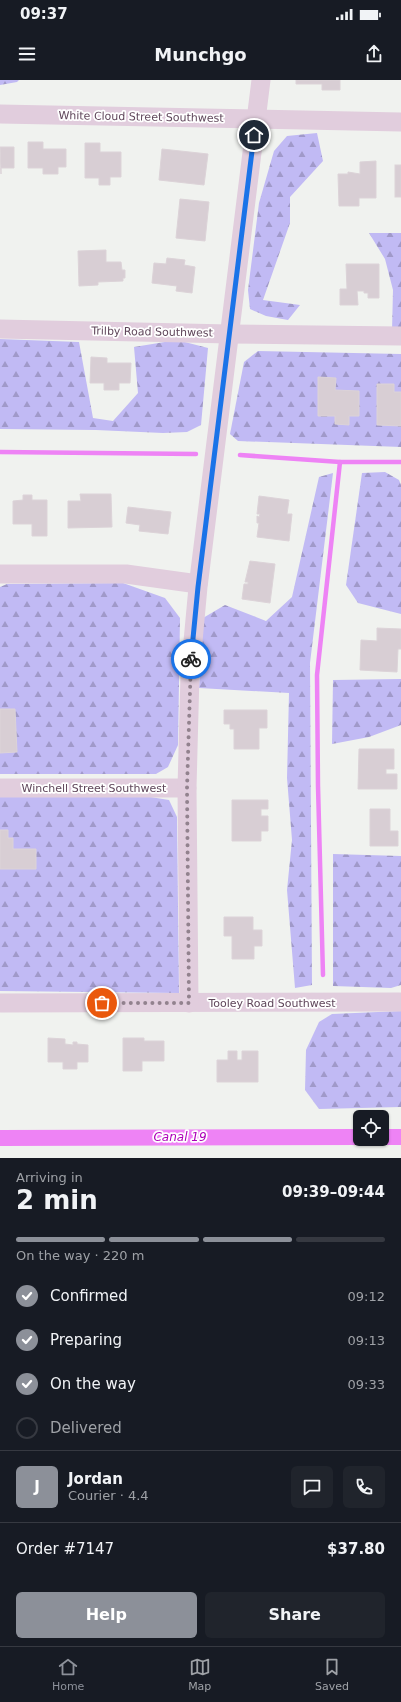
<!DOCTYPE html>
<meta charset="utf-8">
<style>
body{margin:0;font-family:"DejaVu Sans",sans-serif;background:#20242c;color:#f1f3f6;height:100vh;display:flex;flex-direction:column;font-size:15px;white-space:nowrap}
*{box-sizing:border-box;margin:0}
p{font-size:13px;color:#9ea1a6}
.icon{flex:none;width:22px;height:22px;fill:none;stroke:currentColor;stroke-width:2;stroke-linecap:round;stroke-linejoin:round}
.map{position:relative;height:1078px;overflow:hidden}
.panel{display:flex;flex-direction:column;background:#171b24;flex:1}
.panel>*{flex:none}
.buttons{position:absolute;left:353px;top:1030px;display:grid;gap:8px}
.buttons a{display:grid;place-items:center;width:36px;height:36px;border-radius:6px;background:#171b24;box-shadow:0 1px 3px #0004;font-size:20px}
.pin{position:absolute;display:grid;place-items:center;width:34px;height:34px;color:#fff;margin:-17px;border:2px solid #fff;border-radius:50%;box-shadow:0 1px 4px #0007}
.courier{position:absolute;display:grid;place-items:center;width:40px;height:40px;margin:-20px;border:3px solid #1a73e8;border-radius:50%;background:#fff;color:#222;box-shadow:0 1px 5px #0007}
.summary em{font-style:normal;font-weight:600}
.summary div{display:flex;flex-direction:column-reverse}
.summary{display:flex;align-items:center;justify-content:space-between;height:68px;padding:0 16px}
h1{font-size:26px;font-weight:600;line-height:30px}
.bar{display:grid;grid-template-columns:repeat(4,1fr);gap:6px 4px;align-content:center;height:48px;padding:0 16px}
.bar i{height:5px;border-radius:3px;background:#363941}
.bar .active{background:#8c9099}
.bar p{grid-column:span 4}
.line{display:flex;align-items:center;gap:10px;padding:0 16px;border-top:1px solid #363941}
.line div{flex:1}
.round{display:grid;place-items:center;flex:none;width:42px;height:42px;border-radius:6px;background:#20242c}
ol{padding:0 16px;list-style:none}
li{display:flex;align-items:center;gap:12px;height:44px}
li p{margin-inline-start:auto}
li .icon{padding:4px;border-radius:50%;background:#8c9099;color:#fff;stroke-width:4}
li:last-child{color:#9ea1a6}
li i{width:22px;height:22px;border:2px solid #363941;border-radius:50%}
.cta{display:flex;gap:8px;margin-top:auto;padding:8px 16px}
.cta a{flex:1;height:46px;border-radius:6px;background:#8c9099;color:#fff;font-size:16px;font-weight:600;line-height:46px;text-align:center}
.cta a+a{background:#20242c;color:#f1f3f6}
.status{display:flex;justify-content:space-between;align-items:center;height:28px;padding:0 20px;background:#171b24;direction:ltr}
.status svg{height:11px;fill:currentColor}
header{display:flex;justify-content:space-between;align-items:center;height:52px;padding:0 16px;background:#171b24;font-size:18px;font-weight:600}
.tabs{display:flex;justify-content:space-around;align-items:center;height:56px;border-top:1px solid #363941;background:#171b24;font-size:11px;color:#9ea1a6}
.tabs a{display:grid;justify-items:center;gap:2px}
.tabs .active{color:#8c9099}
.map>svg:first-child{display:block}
.forest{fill:url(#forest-firs)}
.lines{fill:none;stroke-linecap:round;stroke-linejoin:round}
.stream{stroke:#ee83f5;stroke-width:4.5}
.canal{stroke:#ee83f5;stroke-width:16}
.building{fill:#d8ced4;stroke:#dcd3d8}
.minor{stroke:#e1cddd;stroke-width:19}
.done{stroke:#92828e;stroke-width:4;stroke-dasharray:0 7.2}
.route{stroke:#1a73e8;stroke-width:5}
.labels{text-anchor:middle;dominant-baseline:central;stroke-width:3.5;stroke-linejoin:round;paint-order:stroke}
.street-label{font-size:11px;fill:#5f465a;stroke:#fff}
.water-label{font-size:12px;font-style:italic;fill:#ad00b8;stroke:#fff}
</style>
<div class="status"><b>09:37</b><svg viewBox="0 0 49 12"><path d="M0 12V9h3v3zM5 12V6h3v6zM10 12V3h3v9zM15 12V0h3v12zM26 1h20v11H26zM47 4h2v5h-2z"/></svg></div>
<header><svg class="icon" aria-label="menu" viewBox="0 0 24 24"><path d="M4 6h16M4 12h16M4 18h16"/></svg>Munchgo<svg class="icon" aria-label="share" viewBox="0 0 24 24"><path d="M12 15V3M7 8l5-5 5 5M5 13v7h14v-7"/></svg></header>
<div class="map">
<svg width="401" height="1078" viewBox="0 0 401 1078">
<defs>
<pattern id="forest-firs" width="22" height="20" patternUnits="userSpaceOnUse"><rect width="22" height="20" fill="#c1baf4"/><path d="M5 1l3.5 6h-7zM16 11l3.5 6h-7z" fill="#a099c9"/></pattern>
</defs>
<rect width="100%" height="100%" fill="#f0f2ef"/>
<g class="forest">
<path d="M0,0h19l-2,2 -17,3z"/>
<path d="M317,53l6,28 -33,36v26l-27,77 37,5 -12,15 -22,-4 -16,-7 -2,-19 11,-87 15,-52 13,-15z"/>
<path d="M369,153h32v96l-9,2 1,-41 -8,-31z"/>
<path d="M0,259l79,3 14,76 20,3 25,-28 -4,-46 43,-7 31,8 -7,77 -14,7 -24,1 -67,-3 -96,-1z"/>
<path d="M258,271l143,3v93l-163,-6 -8,-7 14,-72z"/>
<path d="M385,392l14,8 2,5v129l-43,-11 -12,-18 16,-112z"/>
<path d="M333,393l-23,190 2,322 -17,3 -8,-98 5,-50 -5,-62 2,-85 -90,-5 4,-70 22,-13 41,16 26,-24 27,-120z"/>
<path d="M123,503l42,15 15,20 -2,127 -10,22 -12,7h-156v-187l7,-3z"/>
<path d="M401,599v46l-32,12 -37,7 1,-64z"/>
<path d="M138,715l31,5 8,17 2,176 -179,-2v-195z"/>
<path d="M333,774l68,2v129l-10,3 -58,-2z"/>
<path d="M401,931v96l-82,2 -14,-19 1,-40 13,-28 13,-8z"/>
</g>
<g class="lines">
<g class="stream">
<path d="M0,372l196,2"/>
<path d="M240,375l100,7h61"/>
<path d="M323,895l-5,-189 -1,-111 23,-213"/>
</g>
<g class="canal">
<path d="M382,1057h19"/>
<path d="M0,1058l360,-1"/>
</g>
</g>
<g class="building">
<path d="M296,0h44v10h-18v-6h-26z"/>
<path d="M28,62h15v7h23v18h-8v7h-15v-6h-15z"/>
<path d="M85,63h15v9h21v25h-11v8h-11v-7h-14z"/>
<path d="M0,67h14v21h-13v6z"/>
<path d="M162,69l46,5 -4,31 -45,-5z"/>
<path d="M376,81v37h-17v8h-20l-1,-32h10v-2l12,2v-12z"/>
<rect x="395" y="85" width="6" height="32"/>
<path d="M180,119l29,3 -4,39 -29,-3z"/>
<path d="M106,170v12h15l1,8h3v8h-2v3l-25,1v3l-19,1 -1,-35z"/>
<path d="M167,178l18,2 -1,5 11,2 -3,26 -16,-2 1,-5 -25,-3 2,-20 12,1z"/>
<path d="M346,184h33v34h-11v-5h-4v-2h-7l1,14h-18v-16h7z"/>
<path d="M91,277l16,1v5h24l-1,20h-11v7h-15v-7h-14z"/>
<path d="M318,297l18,1 -1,12 24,1v25h-10v9l-14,-1v-8h-17z"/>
<path d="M377,304h17v8h7v34l-24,-1z"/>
<path d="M80,414h31l1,33 -44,1v-27h13z"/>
<path d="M23,415h9v5h15v36h-15v-12h-19v-23l10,-1z"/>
<path d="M259,416l30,4 -2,14h5l-3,27 -32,-4 2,-14h-2v-7l2,1 1,-3h-3z"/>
<path d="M128,427l43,5 -3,22 -29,-3 1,-6 -14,-2z"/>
<path d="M250,481l25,3 -5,39 -28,-4 2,-15h4v-2h-3z"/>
<path d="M377,548l24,1v20h-3l-1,23 -37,-2 1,-30 16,1z"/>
<path d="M0,629h15l2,43 -17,1z"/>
<path d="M224,630h43v18h-8v21h-25v-20h-4v-5h-6z"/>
<path d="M359,669h35v20h-8v5h11v15h-39z"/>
<path d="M232,720h36v9h-7v7h7v15h-7v10h-29z"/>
<path d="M370,729h20v22h8v15h-28z"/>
<path d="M0,750h8v8h5v11h23v20h-36z"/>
<path d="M224,837h29v13h9v16h-8v13h-22v-23h-8z"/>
<path d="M48,958l17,1v5l8,1v-3h4v2l11,1v17h-11v7h-14v-7h-15z"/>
<path d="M123,958h21v3h20v20h-22v10h-19z"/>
<path d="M228,971h9v9h5v-9h16v31h-41v-22h11z"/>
</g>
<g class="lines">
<g class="minor">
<path d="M0,34l401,8"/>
<path d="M0,249l230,5 171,2"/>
<path d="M0,494h126l72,10"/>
<path d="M0,708h187"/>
<path d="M0,923l401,-1"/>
<path d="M189,923l-2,-215 3,-114 8,-87 63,-507"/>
</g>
</g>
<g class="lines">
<path class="done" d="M102,923h87l-2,-215 4,-129"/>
<path class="route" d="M191,579l7,-72 56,-452"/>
</g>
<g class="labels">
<g class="street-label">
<text transform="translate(141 37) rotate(1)">White Cloud Street Southwest</text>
<text transform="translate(152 252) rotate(1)">Trilby Road Southwest</text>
<text x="94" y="708">Winchell Street Southwest</text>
<text x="272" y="923">Tooley Road Southwest</text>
</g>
<g class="water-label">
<text x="180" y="1057">Canal 19</text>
</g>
</g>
</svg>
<div class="buttons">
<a><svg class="icon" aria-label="locate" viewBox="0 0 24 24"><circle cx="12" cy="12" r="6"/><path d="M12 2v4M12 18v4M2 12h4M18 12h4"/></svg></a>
</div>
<div class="pin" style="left:102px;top:923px;background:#ea580c"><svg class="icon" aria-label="bag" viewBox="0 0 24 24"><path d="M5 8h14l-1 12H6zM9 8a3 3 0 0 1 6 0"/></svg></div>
<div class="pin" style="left:254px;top:55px;background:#1f2937"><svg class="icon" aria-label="home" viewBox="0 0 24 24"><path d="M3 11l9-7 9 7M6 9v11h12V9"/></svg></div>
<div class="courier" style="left:191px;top:579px"><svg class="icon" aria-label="bike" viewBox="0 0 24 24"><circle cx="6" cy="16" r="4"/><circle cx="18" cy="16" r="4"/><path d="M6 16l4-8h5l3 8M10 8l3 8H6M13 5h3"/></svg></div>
</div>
<section class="panel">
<div class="summary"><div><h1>2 min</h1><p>Arriving in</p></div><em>09:39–09:44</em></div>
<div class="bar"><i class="active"></i><i class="active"></i><i class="active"></i><i></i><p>On the way · 220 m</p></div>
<ol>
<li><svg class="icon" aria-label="check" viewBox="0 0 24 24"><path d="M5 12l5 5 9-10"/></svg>Confirmed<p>09:12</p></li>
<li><svg class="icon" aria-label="check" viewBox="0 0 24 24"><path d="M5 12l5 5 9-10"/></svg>Preparing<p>09:13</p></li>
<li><svg class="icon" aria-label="check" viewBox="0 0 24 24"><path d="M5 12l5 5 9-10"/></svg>On the way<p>09:33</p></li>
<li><i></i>Delivered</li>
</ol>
<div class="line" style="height:72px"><b class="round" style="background:#8c9099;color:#fff">J</b><div><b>Jordan</b><p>Courier · 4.4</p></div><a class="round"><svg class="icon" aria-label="chat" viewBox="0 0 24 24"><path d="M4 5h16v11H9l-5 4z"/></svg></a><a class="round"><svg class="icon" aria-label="phone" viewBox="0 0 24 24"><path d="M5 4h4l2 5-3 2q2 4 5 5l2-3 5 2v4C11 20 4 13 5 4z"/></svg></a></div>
<div class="line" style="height:52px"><div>Order #7147</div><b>$37.80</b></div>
<div class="cta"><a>Help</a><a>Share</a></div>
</section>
<nav class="tabs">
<a class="active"><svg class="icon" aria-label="home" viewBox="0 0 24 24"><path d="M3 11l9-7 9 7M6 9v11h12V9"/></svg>Home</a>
<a><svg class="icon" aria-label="map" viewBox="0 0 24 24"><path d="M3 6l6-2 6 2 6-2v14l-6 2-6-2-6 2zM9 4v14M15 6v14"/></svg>Map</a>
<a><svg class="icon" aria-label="saved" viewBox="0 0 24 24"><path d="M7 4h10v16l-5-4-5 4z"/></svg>Saved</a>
</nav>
